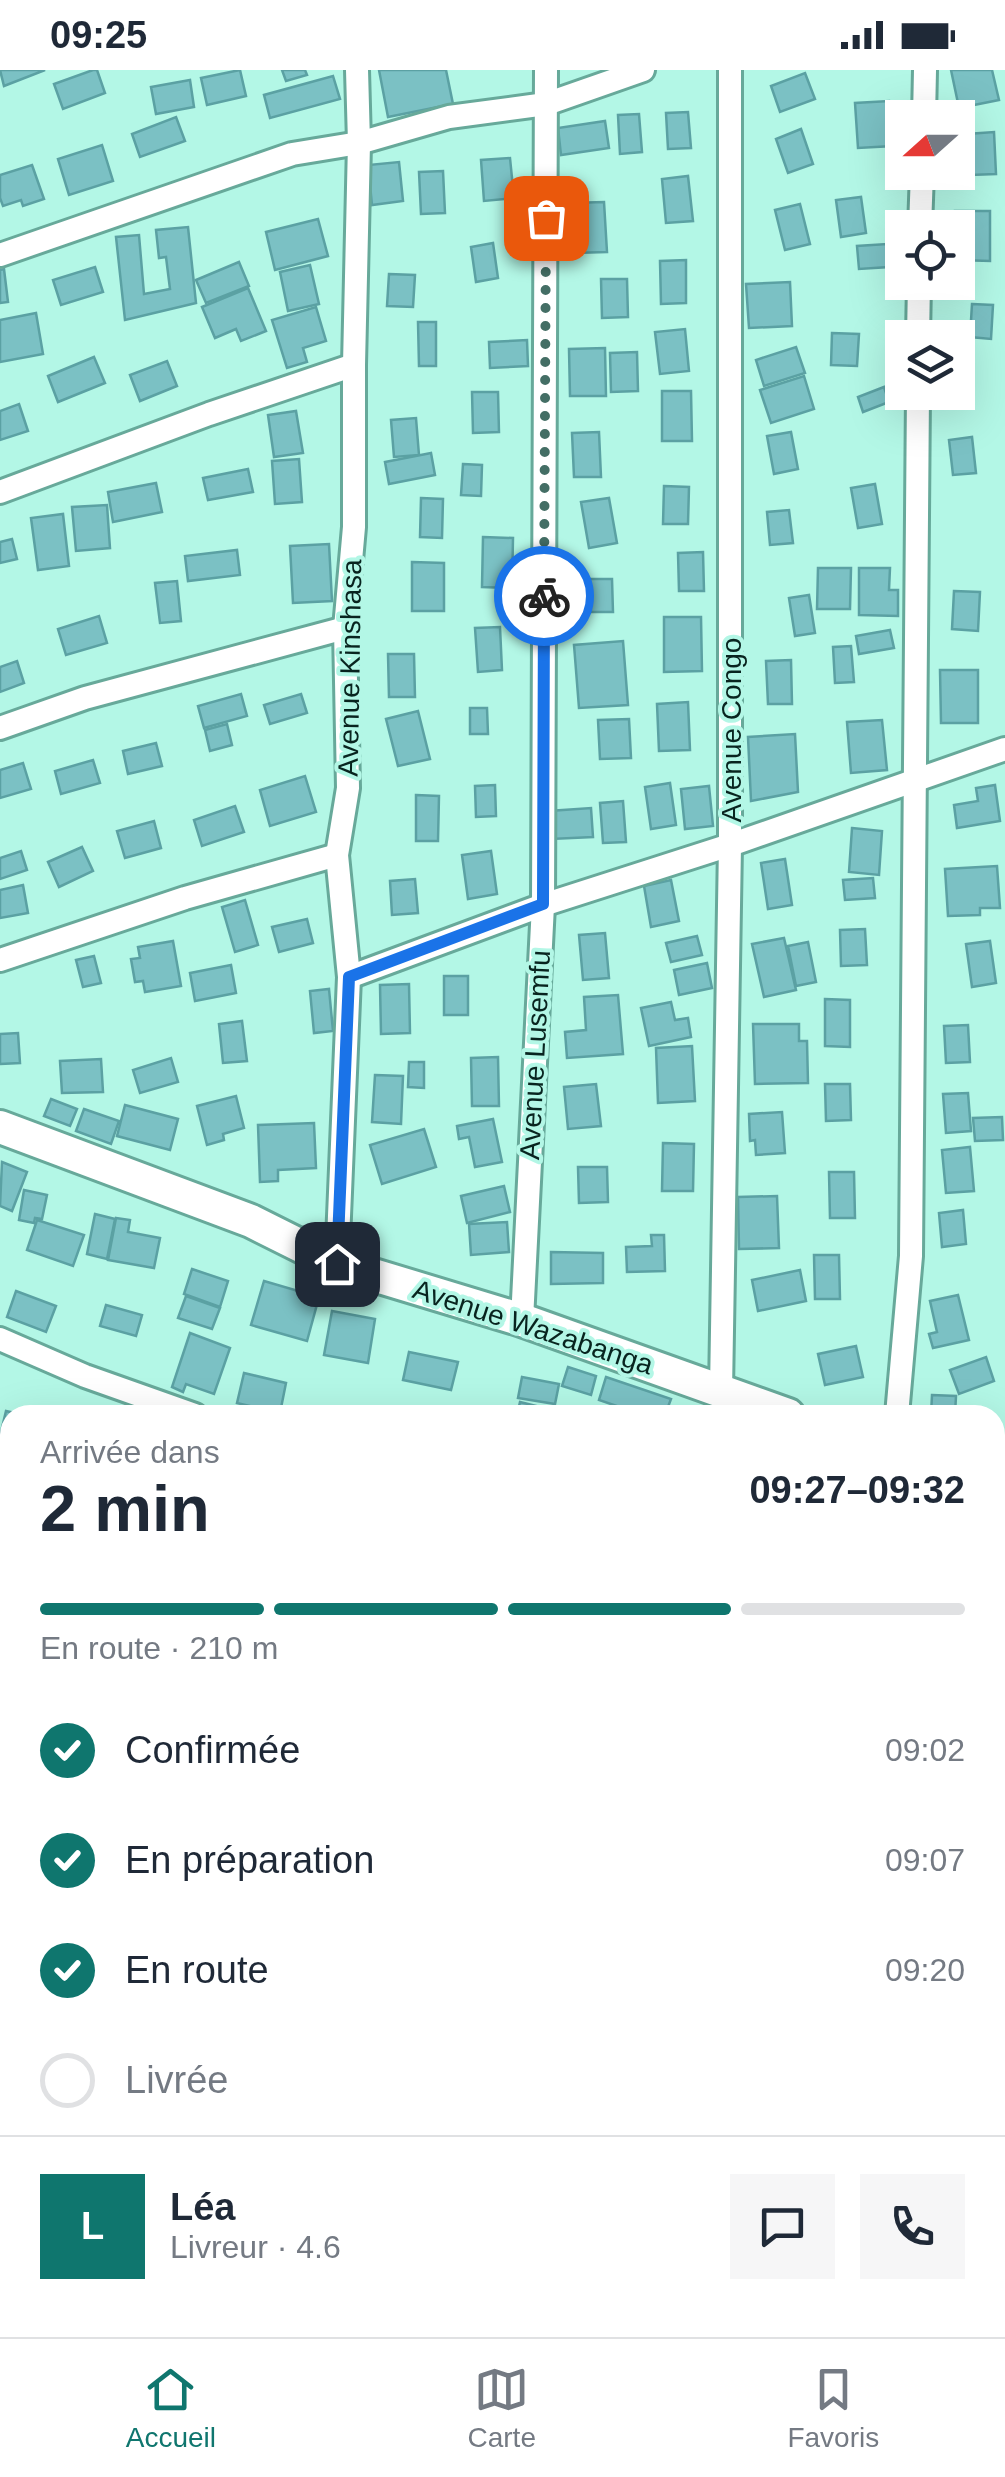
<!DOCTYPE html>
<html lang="fr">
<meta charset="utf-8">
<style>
body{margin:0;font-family:Helvetica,sans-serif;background:#f6f6f7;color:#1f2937;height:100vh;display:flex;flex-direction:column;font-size:38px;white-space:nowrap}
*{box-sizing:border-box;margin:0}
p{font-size:32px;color:#747a83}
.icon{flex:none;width:55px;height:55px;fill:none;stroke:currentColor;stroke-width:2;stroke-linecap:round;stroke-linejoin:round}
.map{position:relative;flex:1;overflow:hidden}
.sheet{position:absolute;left:0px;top:1335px;width:1005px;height:932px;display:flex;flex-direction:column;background:#fff;border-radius:30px 30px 0 0;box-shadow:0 10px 40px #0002}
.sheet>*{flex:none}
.needle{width:65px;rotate:249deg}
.tools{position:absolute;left:885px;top:30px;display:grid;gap:20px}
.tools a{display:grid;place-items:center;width:90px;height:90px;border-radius:0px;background:#fff;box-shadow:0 10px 40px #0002;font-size:50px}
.pin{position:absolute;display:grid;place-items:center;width:85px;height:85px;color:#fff;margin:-42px;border-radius:20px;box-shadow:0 5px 15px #0006}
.courier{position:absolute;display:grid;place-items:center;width:100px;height:100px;margin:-50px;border:8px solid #1a73e8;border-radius:50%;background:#fff;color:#222;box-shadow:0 2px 12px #0007}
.summary em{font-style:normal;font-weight:800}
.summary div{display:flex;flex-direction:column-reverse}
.summary{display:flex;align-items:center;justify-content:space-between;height:170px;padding:0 40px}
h1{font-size:65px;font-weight:800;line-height:75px}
.bar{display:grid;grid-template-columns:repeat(4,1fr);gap:15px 10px;align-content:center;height:120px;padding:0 40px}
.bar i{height:12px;border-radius:8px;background:#e0e1e3}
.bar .on{background:#0f766e}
.bar p{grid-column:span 4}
.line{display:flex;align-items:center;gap:25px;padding:0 40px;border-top:2px solid #e0e1e3}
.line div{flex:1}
.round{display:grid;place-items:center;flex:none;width:105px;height:105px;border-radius:0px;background:#f6f6f7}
ol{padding:0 40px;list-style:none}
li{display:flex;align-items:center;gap:30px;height:110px}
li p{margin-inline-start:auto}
li .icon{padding:10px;border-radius:50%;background:#0f766e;color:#fff;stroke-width:4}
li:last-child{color:#747a83}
li i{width:55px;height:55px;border:5px solid #e0e1e3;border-radius:50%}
.status{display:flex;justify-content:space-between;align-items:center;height:70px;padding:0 50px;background:#fff;direction:ltr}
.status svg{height:28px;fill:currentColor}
.menu{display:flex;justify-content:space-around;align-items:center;height:140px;border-top:2px solid #e0e1e3;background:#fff;font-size:28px;color:#747a83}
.menu a{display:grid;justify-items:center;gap:5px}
.menu .on{color:#0f766e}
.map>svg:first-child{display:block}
.building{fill:#7bc1c4;stroke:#5ba1a3;stroke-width:2.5}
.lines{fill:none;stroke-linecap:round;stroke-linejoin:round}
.minor-casing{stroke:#67a99a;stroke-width:28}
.secondary-casing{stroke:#67a99a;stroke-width:38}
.minor{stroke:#fff;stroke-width:22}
.secondary{stroke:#fff;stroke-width:32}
.done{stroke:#446e65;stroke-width:10;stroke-dasharray:0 18}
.route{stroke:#1a73e8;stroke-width:12}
.labels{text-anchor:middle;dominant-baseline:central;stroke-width:8;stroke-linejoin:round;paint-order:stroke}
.street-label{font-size:28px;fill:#08241f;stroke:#b3f7e6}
</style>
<div class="status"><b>09:25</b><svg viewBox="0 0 49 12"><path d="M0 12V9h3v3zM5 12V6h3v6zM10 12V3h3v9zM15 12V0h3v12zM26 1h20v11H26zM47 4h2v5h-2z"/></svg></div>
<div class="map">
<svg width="1005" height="2267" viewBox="0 0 1005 2267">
<rect width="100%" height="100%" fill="#b3f7e6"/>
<g class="building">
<path d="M0,0h45l-41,16z"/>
<path d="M93,0h4l8,23 -42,16 -9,-25z"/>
<path d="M240,0l6,26 -39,9 -6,-27z"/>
<path d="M282,0h23l2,5 -21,6z"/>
<path d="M379,0h67l7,34 -65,13z"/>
<path d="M951,0h41l7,30 -40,8z"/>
<path d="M805,3l10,26 -35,13 -9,-26z"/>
<path d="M333,6l7,23 -70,19 -6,-23z"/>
<path d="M190,10l4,27 -38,7 -5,-27z"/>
<path d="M889,31l4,45 -35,2 -3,-45z"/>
<path d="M688,42l3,36 -23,1 -2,-36z"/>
<path d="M639,44l3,38 -22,2 -2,-39z"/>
<path d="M176,47l9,24 -45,16 -8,-23z"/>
<path d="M605,51l4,27 -48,7 -3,-27z"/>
<path d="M801,59l12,35 -25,9 -12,-34z"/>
<path d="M994,62l2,42 -26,1 -3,-41z"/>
<path d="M102,75l11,36 -44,14 -11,-36z"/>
<path d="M510,88l4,40 -30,3 -3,-41z"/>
<path d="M399,92l4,39 -31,4 -4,-40z"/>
<path d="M32,95l12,34 -21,7 -2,-6 -18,6 -3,-8v-23z"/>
<path d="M443,101l2,42 -24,1 -2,-42z"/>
<path d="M688,106l5,45 -27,2 -4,-44z"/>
<path d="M861,127l5,36 -25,4 -5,-37z"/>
<path d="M604,132l3,50 -34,1 -3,-50z"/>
<path d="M800,134l10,40 -25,6 -10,-40z"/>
<path d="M955,141h35v50l-32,-1z"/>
<path d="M318,149l10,37 -53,14 -9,-38z"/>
<path d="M188,157l8,76 -71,17 -9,-83 23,-2 5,59 26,-5 -4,-32 -7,1 -3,-28z"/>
<path d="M493,173l5,35 -22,4 -5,-35z"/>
<path d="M887,174l2,23 -30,2 -2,-23z"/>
<path d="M686,190v43l-25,1 -1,-43z"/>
<path d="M239,192l10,24 -43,17 -10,-23z"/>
<path d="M310,195l9,39 -31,7 -8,-39z"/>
<path d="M95,197l8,25 -42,13 -8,-25z"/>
<path d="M4,199l4,33 -8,1v-33z"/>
<path d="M389,204l26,1 -2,32 -26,-1z"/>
<path d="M601,209h26l1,38 -26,1z"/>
<path d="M790,212l2,44 -43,2 -3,-44z"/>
<path d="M248,218l18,43 -25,10 -5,-12 -21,9 -13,-31z"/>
<path d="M972,234l21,1 -2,34 -21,-2z"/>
<path d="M316,237l10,34 -23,7 4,14 -20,6 -15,-48z"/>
<path d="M36,243l7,41 -43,8v-42z"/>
<path d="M418,252h18v44h-17z"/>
<path d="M685,259l4,42 -29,3 -5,-42z"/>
<path d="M832,263l27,1 -2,32 -26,-1z"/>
<path d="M527,270l1,26 -38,2 -1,-26z"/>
<path d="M796,277l9,26 -41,13 -8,-26z"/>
<path d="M605,278l1,48h-36l-1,-47z"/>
<path d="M637,282l1,39 -27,1 -1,-39z"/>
<path d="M969,284l2,26h-13v-25z"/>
<path d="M94,287l11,26 -47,19 -10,-26z"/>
<path d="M167,291l10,25 -37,15 -10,-26z"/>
<path d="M804,306l10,33 -43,14 -11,-33z"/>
<path d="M884,317l5,15 -26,10 -5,-15z"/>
<path d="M662,321h29l1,50h-30z"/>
<path d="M472,322h26l1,40 -26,1z"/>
<path d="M19,334l9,27 -28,9v-29z"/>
<path d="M296,341l7,42 -29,4 -6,-42z"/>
<path d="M416,348l3,37 -25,2 -3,-37z"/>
<path d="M599,362l2,45h-27l-2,-44z"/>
<path d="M791,362l7,37 -24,5 -7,-38z"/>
<path d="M972,367l4,36 -23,2 -4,-35z"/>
<path d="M431,383l4,22 -46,9 -4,-22z"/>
<path d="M299,389l3,43 -27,2 -3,-43z"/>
<path d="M463,394l19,1 -1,31 -20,-1z"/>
<path d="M248,399l5,23 -45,8 -5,-22z"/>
<path d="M156,413l6,29 -49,10 -5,-30z"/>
<path d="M875,414l7,40 -24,4 -7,-40z"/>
<path d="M664,416l25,1 -1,37h-25z"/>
<path d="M421,428l22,1 -1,39 -22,-1z"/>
<path d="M609,428l8,45 -28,5 -8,-46z"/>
<path d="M107,435l3,43 -34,3 -4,-44z"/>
<path d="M789,440l4,33 -23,2 -3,-33z"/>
<path d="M63,444l6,52 -31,4 -7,-52z"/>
<path d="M483,467l30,1 -1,50 -30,-1z"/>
<path d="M12,469l5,20 -17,4v-21z"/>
<path d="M329,474l3,57 -39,2 -3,-57z"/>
<path d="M237,480l3,25 -52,6 -3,-25z"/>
<path d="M703,482l1,39h-25l-1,-38z"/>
<path d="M412,492l32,1v48h-32z"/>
<path d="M818,498h33l-1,41h-33z"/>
<path d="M859,498h31l-1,22h9v26l-39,-1z"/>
<path d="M587,509h25l1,33h-27z"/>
<path d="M177,511l4,40 -21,2 -5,-40z"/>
<path d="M954,521l26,1 -2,39 -26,-2z"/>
<path d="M809,525l6,38 -20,3 -6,-38z"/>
<path d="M99,546l8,27 -41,12 -8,-26z"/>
<path d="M664,547h37l1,54 -38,1z"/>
<path d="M500,557l2,43 -24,2 -3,-44z"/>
<path d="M890,560l4,18 -35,6 -3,-18z"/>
<path d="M623,571l5,64 -49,3 -5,-63z"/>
<path d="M851,576l3,36 -19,1 -2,-36z"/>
<path d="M388,584h26l1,43h-26z"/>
<path d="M791,590l1,44h-24l-2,-43z"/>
<path d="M17,591l7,22 -24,9v-25z"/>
<path d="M940,600h38v53h-37z"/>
<path d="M241,624l6,22 -43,12 -6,-22z"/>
<path d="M301,624l6,19 -37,11 -6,-19z"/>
<path d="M688,632l2,48 -31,1 -2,-47z"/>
<path d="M470,638h17l1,26h-18z"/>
<path d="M418,641l12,48 -32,7 -12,-47z"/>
<path d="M629,649l2,39 -31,1 -2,-39z"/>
<path d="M882,650l5,50 -36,3 -4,-51z"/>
<path d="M227,654l5,21 -22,6 -5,-21z"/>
<path d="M795,664l3,58 -47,9 -3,-64z"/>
<path d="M156,673l6,23 -34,8 -5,-23z"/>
<path d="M93,690l7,23 -39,11 -6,-23z"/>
<path d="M23,693l8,26 -31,9v-28z"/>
<path d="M305,706l11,36 -46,14 -10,-36z"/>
<path d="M670,713l6,42 -25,4 -6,-42z"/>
<path d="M495,715l1,31 -20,1 -1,-31z"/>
<path d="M995,715l5,36 -43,7 -3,-23 24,-4 -2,-13z"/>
<path d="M709,716l4,40 -28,3 -4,-40z"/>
<path d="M416,725l23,1 -1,45h-22z"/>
<path d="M623,731l3,41 -23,1 -3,-40z"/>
<path d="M235,736l9,26 -42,14 -8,-26z"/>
<path d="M591,738l2,29 -42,2 -2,-28z"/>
<path d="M154,751l7,27 -36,10 -8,-27z"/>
<path d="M852,758l30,3 -3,44 -30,-3z"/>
<path d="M82,777l11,24 -34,16 -11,-25z"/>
<path d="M21,781l6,19 -27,9v-21z"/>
<path d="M491,781l6,43 -29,5 -6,-44z"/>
<path d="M785,789l7,46 -24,4 -7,-46z"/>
<path d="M997,796l3,42h-20v7l-32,1 -3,-47z"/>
<path d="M873,808l2,20 -30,2 -2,-20z"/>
<path d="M415,809l3,34 -26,2 -2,-34z"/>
<path d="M671,810l8,41 -28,6 -7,-41z"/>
<path d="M23,815l5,28 -28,5v-28z"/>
<path d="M245,830l13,45 -23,7 -13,-45z"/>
<path d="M307,849l6,24 -34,9 -7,-25z"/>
<path d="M865,859l2,36 -26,1 -1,-36z"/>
<path d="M605,863l4,45 -26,2 -4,-45z"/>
<path d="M697,866l5,19 -31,7 -5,-19z"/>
<path d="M784,868l12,52 -32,7 -12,-53z"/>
<path d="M173,871l8,45 -36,6 -2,-11 -8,1 -4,-23 9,-1 -2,-11z"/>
<path d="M990,871l6,42 -24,4 -6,-43z"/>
<path d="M808,872l8,40 -20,4 -8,-40z"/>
<path d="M94,886l7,27 -18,4 -7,-27z"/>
<path d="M707,893l5,25 -33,7 -5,-25z"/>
<path d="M231,895l5,28 -41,8 -5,-28z"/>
<rect x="444" y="906" width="24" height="39"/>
<path d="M409,914l1,49 -29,1 -1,-49z"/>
<path d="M329,919l4,42 -19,2 -4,-42z"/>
<path d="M618,925l5,59 -56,4 -2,-26 21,-2 -2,-33z"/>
<path d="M825,929l25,1v47l-25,-1z"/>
<path d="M671,932l4,18 13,-2 3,19 -42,9 -8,-38z"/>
<path d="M242,951l5,40 -24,2 -4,-39z"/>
<path d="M753,954h46v17h8l1,42 -53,1z"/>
<path d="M968,955l2,37 -24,1 -2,-37z"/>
<path d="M18,963l2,30 -20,1v-30z"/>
<path d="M692,976l3,55 -37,2 -2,-55z"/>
<path d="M498,987l1,49h-27l-1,-48z"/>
<path d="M171,988l7,24 -38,11 -7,-23z"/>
<path d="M101,989l2,33 -41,1 -2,-32z"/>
<path d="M409,992h15v26l-16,-1z"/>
<path d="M375,1005l28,1 -2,48 -29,-2z"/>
<path d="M596,1014l5,42 -33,3 -4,-42z"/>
<path d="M825,1014h25l1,36 -25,1z"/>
<path d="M968,1023l3,38 -25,2 -3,-39z"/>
<path d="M236,1026l8,32 -21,6 1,6 -17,5 -10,-39z"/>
<path d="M51,1029l26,10 -7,17 -26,-10z"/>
<path d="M125,1035l53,14 -8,31 -53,-14z"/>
<path d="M84,1039l35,12 -8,23 -35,-13z"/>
<path d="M782,1042l3,41 -29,2 -1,-15 -5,1 -1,-27z"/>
<path d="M1002,1047l1,23 -28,1 -2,-23z"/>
<path d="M493,1049l9,43 -27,5 -6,-30 -10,2 -2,-13z"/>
<path d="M314,1053l2,45 -38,2v11l-18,1 -2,-57z"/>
<path d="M424,1059l12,38 -54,17 -12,-39z"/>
<path d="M663,1073l31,1 -1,47h-31z"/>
<path d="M970,1077l4,44 -28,2 -4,-43z"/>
<path d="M2,1092l25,10 -15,39 -12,-5z"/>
<path d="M578,1097h29l1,35 -29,1z"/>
<path d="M829,1102h25l1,46h-25z"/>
<path d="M504,1116l6,26 -43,11 -6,-27z"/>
<path d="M24,1120l23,5 -5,24 -7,-1 -1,5 -15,-3z"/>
<path d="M777,1126l2,52 -40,1 -1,-52z"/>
<path d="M963,1140l3,34 -24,3 -3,-34z"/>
<path d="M95,1144l20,5 -8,40 -20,-5z"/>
<path d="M116,1148l14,2 -2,12 32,6 -6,30 -46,-8z"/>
<path d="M37,1150l47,15 -11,31 -46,-16z"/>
<path d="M507,1152l2,30 -38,3 -2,-31z"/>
<path d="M651,1165h13l1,36 -38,1 -1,-25 26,-1z"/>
<path d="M551,1182l52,1v30l-52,1z"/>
<path d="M814,1185h25l1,44h-25z"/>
<path d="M192,1199l36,12 -8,26 -36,-13z"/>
<path d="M800,1200l6,31 -48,10 -6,-31z"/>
<path d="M264,1211l55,16 -12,44 -56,-16z"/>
<path d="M16,1221l40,15 -10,26 -39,-15z"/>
<path d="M958,1225l11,45 -36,8 -4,-14 8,-2 -7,-31z"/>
<path d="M186,1226l34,12 -8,21 -34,-11z"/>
<path d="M106,1235l36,10 -6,21 -36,-10z"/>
<path d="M332,1241l43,8 -7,44 -44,-8z"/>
<path d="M190,1263l40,15 -16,46 -28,-10 -3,8 -11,-5z"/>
<path d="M856,1276l7,31 -38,8 -7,-31z"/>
<path d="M409,1282l49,10 -7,28 -48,-10z"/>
<path d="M986,1287l8,24 -35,13 -9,-24z"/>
<path d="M568,1297l28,9 -5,19 -29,-9z"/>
<path d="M244,1303l42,10 -6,30 -43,-10z"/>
<path d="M522,1307l37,7 -4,20 -37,-6z"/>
<path d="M606,1307l65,22 -6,16h-22l-44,-15z"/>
<path d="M932,1325l24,1 -1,19h-24z"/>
<path d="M520,1332l32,8 -1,5h-34z"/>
<path d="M6,1341l18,4h-14v23l-10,-2z"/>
<path d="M0,1413l10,4v20l-4,15 -6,-2z"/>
<path d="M0,1536l10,2v23l-10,-2z"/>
<path d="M0,1606l10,1v35l-10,-1z"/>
<path d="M1005,1714v38l-10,-5v-14z"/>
<path d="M995,1779l10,3v24l-10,-3z"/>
<path d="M0,2007l10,4v27l-10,-4z"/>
<path d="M4,2039l6,1v25l-10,-2z"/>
<path d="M10,2135v25l-10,3v-25z"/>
<path d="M10,2246v12h21l1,3 -14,6h-18v-17z"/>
<path d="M81,2258h57v1l-19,8h-35z"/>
<path d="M346,2258h44l2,4 -10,5h-31z"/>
<path d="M950,2258h33l2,3 -17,6h-14z"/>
</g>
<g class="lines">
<defs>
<g id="minor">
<path d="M924,48l1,-48"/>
<path d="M920,158l2,-56"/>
<path d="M0,185l292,-101 67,-11 90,-26 97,-13 97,-34"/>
<path d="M918,268l1,-56"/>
<path d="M0,422l209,-78 145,-49"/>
<path d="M0,658l85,-30 260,-70"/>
<path d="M0,890l185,-62 152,-43"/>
<path d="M349,907l194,-72 187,-60 275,-96"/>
<path d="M337,1194l12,-287 -12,-122 11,-67 -3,-160 9,-101v-162l5,-222 -2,-73"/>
<path d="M522,1250l21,-415 3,-835"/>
<path d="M0,1269l85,37 110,39"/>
<path d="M721,1321l9,-546v-775"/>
<path d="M897,1345l14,-159 7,-864"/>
<path d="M0,1487l10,3"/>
<path d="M995,1658l10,4"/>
<path d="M0,1691l10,4"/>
<path d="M995,1838l10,3"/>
<path d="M995,1893l10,-29"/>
<path d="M0,1912l10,5"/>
<path d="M0,2080l10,4"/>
<path d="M0,2174l10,-5"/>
<path d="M227,2267l18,-9"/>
</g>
<g id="secondary">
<path d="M0,1057l251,94 86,43 185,56 266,95"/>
<path d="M995,1420l10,3"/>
</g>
</defs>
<use href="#minor" class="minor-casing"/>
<use href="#secondary" class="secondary-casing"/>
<use href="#minor" class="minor"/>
<use href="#secondary" class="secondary"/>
</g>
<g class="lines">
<path class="done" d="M544,526l2,-378"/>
<path class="route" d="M337,1194l12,-287 194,-73 1,-308"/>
</g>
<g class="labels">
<g class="street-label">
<text transform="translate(350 598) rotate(-89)">Avenue Kinshasa</text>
<text transform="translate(731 660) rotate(-90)">Avenue Congo</text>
<text transform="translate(535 985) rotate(-87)">Avenue Lusemfu</text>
<text transform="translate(533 1257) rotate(18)">Avenue Wazabanga</text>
</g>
</g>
</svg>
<div class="tools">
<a><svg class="needle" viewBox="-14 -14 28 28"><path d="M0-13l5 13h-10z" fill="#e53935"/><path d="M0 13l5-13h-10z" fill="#747a83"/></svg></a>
<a><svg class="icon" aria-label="locate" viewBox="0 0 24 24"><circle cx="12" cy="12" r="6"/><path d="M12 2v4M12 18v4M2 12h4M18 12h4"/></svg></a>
<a><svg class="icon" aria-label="layers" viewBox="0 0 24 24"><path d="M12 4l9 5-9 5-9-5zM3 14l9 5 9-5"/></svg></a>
</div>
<div class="pin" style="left:546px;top:148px;background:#ea580c"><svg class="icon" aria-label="bag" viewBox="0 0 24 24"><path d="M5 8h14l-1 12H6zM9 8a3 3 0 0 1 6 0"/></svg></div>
<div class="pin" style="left:337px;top:1194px;background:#1f2937"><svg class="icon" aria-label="home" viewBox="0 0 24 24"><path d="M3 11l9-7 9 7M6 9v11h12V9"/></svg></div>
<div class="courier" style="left:544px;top:526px"><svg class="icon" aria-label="bike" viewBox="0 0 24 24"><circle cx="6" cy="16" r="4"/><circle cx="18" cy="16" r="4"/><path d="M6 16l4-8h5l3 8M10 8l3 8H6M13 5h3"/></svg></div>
<section class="sheet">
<div class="summary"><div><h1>2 min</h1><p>Arrivée dans</p></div><em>09:27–09:32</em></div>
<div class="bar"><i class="on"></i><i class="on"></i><i class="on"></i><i></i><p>En route · 210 m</p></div>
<ol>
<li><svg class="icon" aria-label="check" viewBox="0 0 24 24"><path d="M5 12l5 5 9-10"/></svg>Confirmée<p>09:02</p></li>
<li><svg class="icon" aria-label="check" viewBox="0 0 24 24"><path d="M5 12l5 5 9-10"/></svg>En préparation<p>09:07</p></li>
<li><svg class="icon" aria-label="check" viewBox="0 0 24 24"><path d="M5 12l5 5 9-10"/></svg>En route<p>09:20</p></li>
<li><i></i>Livrée</li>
</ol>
<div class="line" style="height:180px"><b class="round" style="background:#0f766e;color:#fff">L</b><div><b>Léa</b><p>Livreur · 4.6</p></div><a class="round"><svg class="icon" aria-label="chat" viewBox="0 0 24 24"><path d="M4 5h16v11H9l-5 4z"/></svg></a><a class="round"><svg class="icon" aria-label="phone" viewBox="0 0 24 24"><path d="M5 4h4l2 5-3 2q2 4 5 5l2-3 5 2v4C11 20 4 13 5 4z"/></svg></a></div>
</section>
</div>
<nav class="menu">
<a class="on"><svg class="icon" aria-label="home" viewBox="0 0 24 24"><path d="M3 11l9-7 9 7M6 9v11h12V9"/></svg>Accueil</a>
<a><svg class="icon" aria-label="map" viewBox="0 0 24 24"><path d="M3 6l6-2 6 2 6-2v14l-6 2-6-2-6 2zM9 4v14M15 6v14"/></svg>Carte</a>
<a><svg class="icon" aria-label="saved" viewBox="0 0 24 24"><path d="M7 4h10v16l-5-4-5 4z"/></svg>Favoris</a>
</nav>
